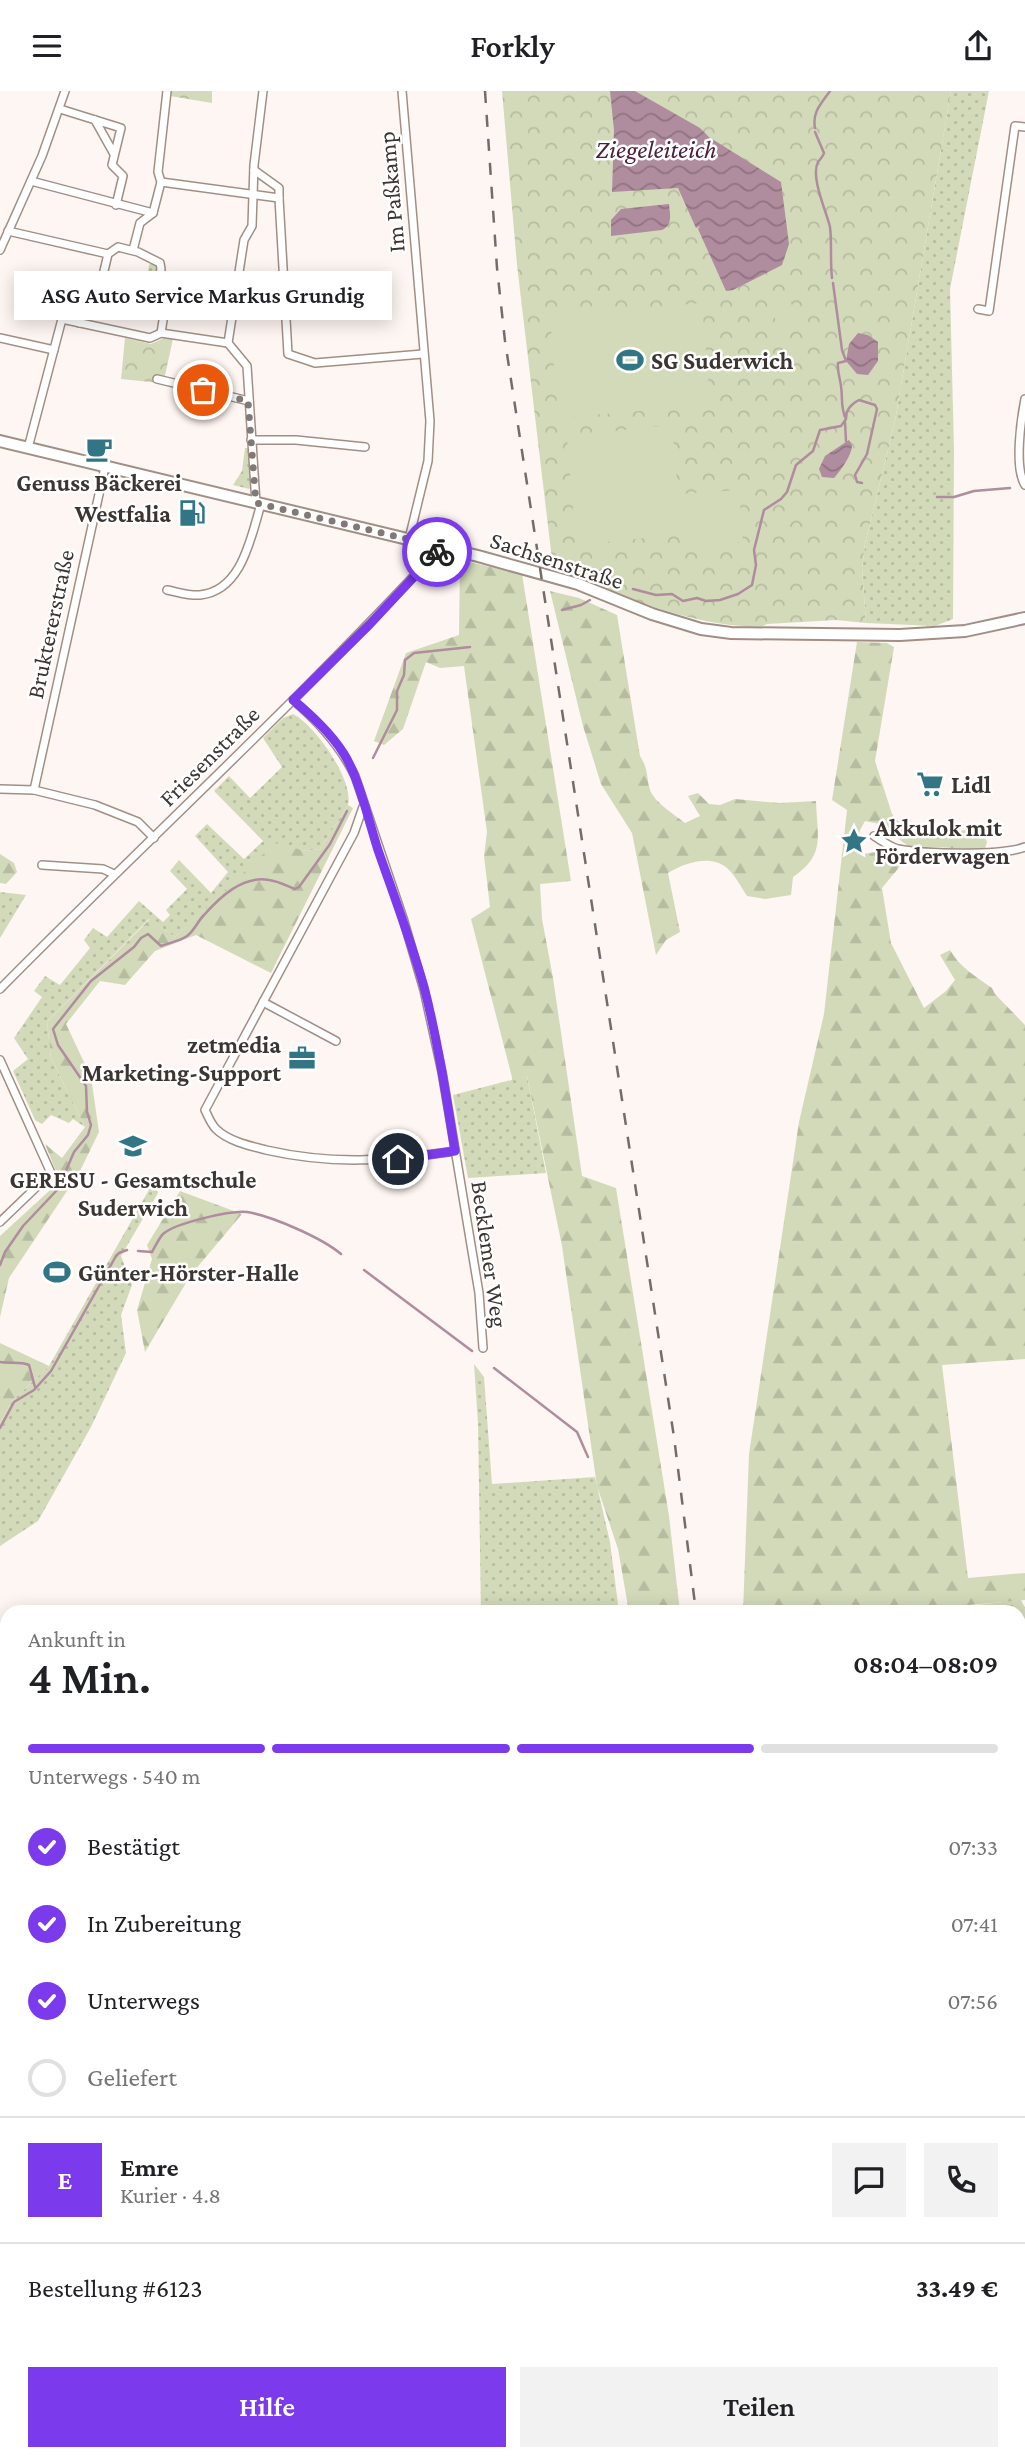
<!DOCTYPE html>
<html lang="de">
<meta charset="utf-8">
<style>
body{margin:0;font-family:"Crimson Pro",serif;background:#f2f2f2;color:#202124;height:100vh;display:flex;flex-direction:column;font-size:26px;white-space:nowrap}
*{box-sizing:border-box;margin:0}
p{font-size:23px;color:#757577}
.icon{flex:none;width:38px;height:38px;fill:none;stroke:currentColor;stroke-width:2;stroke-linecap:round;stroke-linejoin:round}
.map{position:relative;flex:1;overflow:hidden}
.side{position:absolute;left:0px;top:1514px;width:1026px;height:856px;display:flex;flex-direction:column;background:#fff;border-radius:21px 21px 0 0;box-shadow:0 4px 18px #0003}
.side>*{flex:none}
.pin{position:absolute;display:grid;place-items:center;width:60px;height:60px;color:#fff;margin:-30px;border:4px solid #fff;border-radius:50%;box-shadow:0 2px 7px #0007}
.courier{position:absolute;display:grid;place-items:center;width:70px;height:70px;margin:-35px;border:5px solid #7c3aed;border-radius:50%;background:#fff;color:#222;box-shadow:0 2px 9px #0007}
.bubble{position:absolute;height:49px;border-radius:0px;background:#fff;box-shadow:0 4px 18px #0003;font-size:23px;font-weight:600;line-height:49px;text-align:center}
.overview em{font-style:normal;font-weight:600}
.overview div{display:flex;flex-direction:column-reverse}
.overview{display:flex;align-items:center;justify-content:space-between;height:119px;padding:0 28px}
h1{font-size:46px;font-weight:600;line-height:52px}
.bar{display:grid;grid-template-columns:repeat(4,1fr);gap:10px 7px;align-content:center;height:84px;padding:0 28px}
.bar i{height:9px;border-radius:5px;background:#e0e0e0}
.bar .on{background:#7c3aed}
.bar p{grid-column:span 4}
.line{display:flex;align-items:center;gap:18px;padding:0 28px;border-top:2px solid #e0e0e0}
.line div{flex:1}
.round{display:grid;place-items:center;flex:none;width:74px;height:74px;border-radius:0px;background:#f2f2f2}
ol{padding:0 28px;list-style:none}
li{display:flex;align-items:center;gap:21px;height:77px}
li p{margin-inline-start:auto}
li .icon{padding:7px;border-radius:50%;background:#7c3aed;color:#fff;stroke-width:4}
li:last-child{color:#757577}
li i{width:38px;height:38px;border:4px solid #e0e0e0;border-radius:50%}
.cta{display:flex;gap:14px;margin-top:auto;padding:14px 28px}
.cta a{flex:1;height:80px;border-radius:0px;background:#7c3aed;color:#fff;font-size:28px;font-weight:600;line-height:80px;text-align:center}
.cta a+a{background:#f2f2f2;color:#202124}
header{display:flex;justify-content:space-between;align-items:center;height:91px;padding:0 28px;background:#fff;font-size:32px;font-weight:600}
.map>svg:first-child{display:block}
.grass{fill:url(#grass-dots)}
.forest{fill:url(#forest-firs)}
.park{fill:url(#park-crowns)}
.pitch{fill:#d3dab9}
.water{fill:url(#water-waves)}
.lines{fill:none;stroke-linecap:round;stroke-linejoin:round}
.stream{stroke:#af8c9e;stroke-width:2.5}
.street-casing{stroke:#a18f85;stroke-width:10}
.secondary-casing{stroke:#a18f85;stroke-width:14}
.street{stroke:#fff;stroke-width:7}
.secondary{stroke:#fff;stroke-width:10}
.rail{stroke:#746c68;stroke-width:2.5;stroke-dasharray:12 12;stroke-linecap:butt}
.done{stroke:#817975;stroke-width:7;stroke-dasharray:0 12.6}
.route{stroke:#7c3aed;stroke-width:9}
.labels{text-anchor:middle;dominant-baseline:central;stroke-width:5;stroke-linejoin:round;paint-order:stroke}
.street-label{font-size:24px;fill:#3d3531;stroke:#fff}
.poi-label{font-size:24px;font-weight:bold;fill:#3d3531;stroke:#fff;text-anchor:start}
.water-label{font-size:26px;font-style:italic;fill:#4e203b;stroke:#fff}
</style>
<header><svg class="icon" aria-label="menu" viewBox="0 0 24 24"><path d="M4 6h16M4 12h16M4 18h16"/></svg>Forkly<svg class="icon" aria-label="share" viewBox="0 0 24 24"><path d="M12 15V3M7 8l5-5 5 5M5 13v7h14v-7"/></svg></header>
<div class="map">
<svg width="1025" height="2368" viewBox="0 0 1025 2368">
<defs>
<pattern id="grass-dots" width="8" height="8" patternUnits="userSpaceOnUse" patternTransform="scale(1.75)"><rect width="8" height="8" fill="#d3dab9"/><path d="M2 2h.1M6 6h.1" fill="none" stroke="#b6bca0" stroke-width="1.8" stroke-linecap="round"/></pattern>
<pattern id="forest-firs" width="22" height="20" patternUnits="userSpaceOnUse" patternTransform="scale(1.75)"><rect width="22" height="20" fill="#d3dab9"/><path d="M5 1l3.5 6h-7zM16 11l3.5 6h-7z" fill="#b6bca0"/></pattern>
<pattern id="park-crowns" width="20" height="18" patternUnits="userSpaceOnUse" patternTransform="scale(1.75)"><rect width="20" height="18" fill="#d3dab9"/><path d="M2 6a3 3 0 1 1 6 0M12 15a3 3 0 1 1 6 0" fill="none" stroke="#b6bca0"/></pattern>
<pattern id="water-waves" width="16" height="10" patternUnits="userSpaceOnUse" patternTransform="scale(1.75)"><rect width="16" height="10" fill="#af8c9e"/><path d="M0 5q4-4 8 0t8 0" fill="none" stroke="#907381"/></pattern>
</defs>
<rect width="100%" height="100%" fill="#fef6f2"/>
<g class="grass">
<path d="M951,0h38l-39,198 4,162 -1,168 -18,7 -69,-3 -4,-55 3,-24 30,-123z"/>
<path d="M152,172l5,4 -6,28 -6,-3 4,-27z"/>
<path d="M95,203l3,1 -6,24 -9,-1 5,-17z"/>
<path d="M245,357h4l3,39 -3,2 -16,-4 9,-14z"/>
<path d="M293,623c22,11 61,66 55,91l-28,44 -14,2 -31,-7 -100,93 -26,-18 -102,103 4,36 34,69 -12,-8 -4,4 -18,-8 -9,9 -7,-4 -22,-49 15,-12 -14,-21 28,-41 -8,-6 11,-15 15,9 30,-37 -6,-8 9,-12 14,9 32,-36 24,21 7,-7 -4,-5 21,-21 -17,-18 9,-11 32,33 17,-21 -33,-36 12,-12 37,35 19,-18 -49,-50 15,-15 21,22 32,-31 -19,-29 20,-20z"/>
<path d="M0,801l26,3 -26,43z"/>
<path d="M527,985l19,97 -78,5 -15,-83z"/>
<path d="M154,1090l4,12 -37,63 11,29 -11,30 5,38 -35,74 -53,94 -38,25v-123l12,-22 37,-35z"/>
<path d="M474,1273l10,13 8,107 103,-7 15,65 9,70h-138l-3,-189z"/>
<path d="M1021,1509l4,8v89l-6,5 -1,-90h-49v-6z"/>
<path d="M1019,1730l6,3v55l-6,15z"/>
<path d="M7,1935v76l-7,6v-79z"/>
<path d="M207,2363v-1l41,1 -7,5h-42z"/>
</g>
<g class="forest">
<path d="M460,469l62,14 49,307 -31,3 2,35 11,59 29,198 34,12 53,328 11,96h-51l-11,-63 -21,-63 -35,-240 -35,-170 -14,5 -42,-162 19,-12 -6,-51 3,-24 -23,-166 -24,2 -14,-6 -23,67 -19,16 -10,-4 32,-88 53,-18z"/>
<path d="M550,500l29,7 38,17 23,141c9,14 6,21 10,34 5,13 24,24 35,33l15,-7 -12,-20 10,-3 11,11 11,1 15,-6 44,4 37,-2c1,35 10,54 -23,76l-2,18 -26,4 -18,-3c-6,-9 -12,-21 -20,-28 -16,-14 -43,-5 -59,5l12,59 -14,8 -10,15 -24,-122 -31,-49 -18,-58z"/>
<path d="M857,551l30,1 7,4 -19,114 17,53 17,20 37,2 21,-7 13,-2 7,15 -2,6 -10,1 -67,-3 -29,-22 -14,-3 -5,9 -3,14 6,10 20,-3 23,8 -24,29 9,55 33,65 22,-17 9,-11 -15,-25 10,-5c9,17 28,28 42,38l3,6 30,31v334l-83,6 26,213 57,-5v27l-56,5v7h-226l6,-158 50,-332 25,-108 23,-204 -15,-10z"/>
<path d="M348,714l5,3 -82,165 -75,-38 -41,16 -30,34 -25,-4 -34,43 25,53 8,55 -20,41 -70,105 -9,39v-81l60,-55 -15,-37 17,14 23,-31 -34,-69 -4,-36 103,-103 25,18 100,-94 31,8 14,-2z"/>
<path d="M0,763l14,9 3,9 -11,12 -6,-1z"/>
<path d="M180,1100l62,23 -52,62 -45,76 -8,-42 15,-51 -5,-14z"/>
<path d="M0,1252l49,23 -37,35 -12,22z"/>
<path d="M1025,1790v578h-235l-1,-5 229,-1v-557z"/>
</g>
<g class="park">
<path d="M171,0h41v12l-42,-7z"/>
<path d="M502,0h449l-56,330 -30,123 -3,24 4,55 -30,-3 -69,4 -6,3c-74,-1 -140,-32 -208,-59l-36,-303z"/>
<path d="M125,247l26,6 13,-6 9,1 -9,41 -4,3 -39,-4z"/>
</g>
<g class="pitch">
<path d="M788,204l11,29 -19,8 -11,-30z"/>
<path d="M702,212l8,102 -152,13 -8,-102z"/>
<path d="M672,334l6,69 61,-4 4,52 -55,4 -2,-12 -110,11 -9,-109z"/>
</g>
<g class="water">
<path d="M610,0h25l65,37 9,9 72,45 8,62 -7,21 -49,25 -7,1 -28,-62 2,-3 -4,2 -18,-40 -66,4 2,-62z"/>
<path d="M669,113c1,11 4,21 -7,26l-51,6v-16l10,-11z"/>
<path d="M858,242l10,2 10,7v19l-10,14 -11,-1 -11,-13 3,-17z"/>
<path d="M849,349l3,5c0,10 -11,25 -18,33l-12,-1 -3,-8 6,-13z"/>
</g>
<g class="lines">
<g class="stream">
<path d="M815,37c-3,-16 6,-24 15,-37"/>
<path d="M815,41l9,21c-1,4 -4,6 -6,9 -8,15 9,51 12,65 2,17 0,34 2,51"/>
<path d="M846,327c0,-9 5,-14 13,-18l16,5 2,4 -10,45 -12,21 2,7 5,1"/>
<path d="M845,331l1,19"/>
<path d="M937,406h17l20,-6 36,-3"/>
<path d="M633,498l23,6 16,-1 11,7 14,-3 9,3 14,-1 18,-6 14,-9 4,-20 -2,-15 10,-40 17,-11 6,-7 9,-27 17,-14 7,-21 21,-4 5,-7c-6,-12 -3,-20 -5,-33 -1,-8 -4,-15 -3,-23l8,-2 -4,-11 -9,-67"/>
<path d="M562,519l19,-5 9,-5"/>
<path d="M373,667l24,-48v-19l7,-16 1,-15 9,-7 56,-6"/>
<path d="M138,1160l14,1c3,-5 7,-14 11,-18 12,-11 69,-24 84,-22 25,4 75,26 94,42"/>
<path d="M0,1174l5,-13 18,-26 35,-37 16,-37 14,-17 3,-10 -4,-13 -1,-26 -28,-41 -5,-16 38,-48 43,-34 7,-9 7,-4 13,12c8,-3 19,-5 26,-10 8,-6 10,-14 17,-21 16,-18 39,-40 65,-35 9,1 18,6 26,9l4,-2 31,-43 17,-33"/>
<path d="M364,1179l108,81"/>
<path d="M0,1271c10,2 19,-1 29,3l6,22"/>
<path d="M494,1277l83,64 11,25"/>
<path d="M0,1337l14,-26 20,-12 17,-19 65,-115 3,-3 8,-3"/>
<path d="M1018,2339l7,2"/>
<path d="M934,2362l15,6"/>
<path d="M225,2368l8,-6"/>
<path d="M892,2368l3,-6"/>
<path d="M992,2368l3,-6"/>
</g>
<defs>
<g id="street">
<path d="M402,0l28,330 -2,40 -19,78"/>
<path d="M60,18l61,19 -9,37 11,11 -7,29"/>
<path d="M95,29l19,34"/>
<path d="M254,79l25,18v10"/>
<path d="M31,90l122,32"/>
<path d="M161,91l118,16 9,156 27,9 108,-9"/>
<path d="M8,140l100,23"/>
<path d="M0,159l42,-94 23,-65"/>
<path d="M133,159l7,-27 13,-10 8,-31 -3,-10 9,-81"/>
<path d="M978,218l11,2 26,-185 10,1"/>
<path d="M79,232l7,-25 4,-6h9l9,-38 10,-7 20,5 22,11 1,6 -5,27 8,18 -3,19"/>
<path d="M0,247l54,12"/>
<path d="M157,288l92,22"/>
<path d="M1025,308c-4,20 -11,69 0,86"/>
<path d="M251,349h45l69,7"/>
<path d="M28,357l34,-129 88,19 11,-5 67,10"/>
<path d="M256,412l-9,-137 -19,-23 16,-103 8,-14 2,-61 9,-74"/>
<path d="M167,499c11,2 22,6 33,5 42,-4 51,-58 61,-91"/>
<path d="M293,609c26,22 47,45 62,76l48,142 21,72 18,82 16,95 21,126 4,55"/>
<path d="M0,698l34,1 61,15 43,17 16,16"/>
<path d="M34,699l71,-323"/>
<path d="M363,716l-9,26 -149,277c3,6 6,14 11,19 12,12 34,17 50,21 66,15 122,11 189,1"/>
<path d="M874,745c7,4 16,11 24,13 26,5 104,7 127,-2"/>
<path d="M42,774l61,4 11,5"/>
<path d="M0,898c146,-148 300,-289 441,-442"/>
<path d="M263,911l73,39"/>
<path d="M0,969l51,113 -51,49"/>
</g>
<path id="secondary" d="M0,350l478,115 100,28 74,30 49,15 30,4 169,2 65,-4 60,-13"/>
</defs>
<use href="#street" class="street-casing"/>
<use href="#secondary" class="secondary-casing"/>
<use href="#street" class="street"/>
<use href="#secondary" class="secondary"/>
<g class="rail">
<path d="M485,0l12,177 8,73 169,1096 22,175"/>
<path d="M785,2362l1,6"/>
</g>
</g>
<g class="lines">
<path class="done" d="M203,299l45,11 8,102 185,44 -4,5"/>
<path class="route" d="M398,1068l57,-8c-9,-55 -17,-110 -31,-164 -13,-46 -30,-91 -46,-137 -9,-28 -19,-72 -34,-96 -13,-21 -32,-38 -51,-54l77,-76 67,-72"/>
</g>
<defs>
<symbol id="stadium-bare" viewBox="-9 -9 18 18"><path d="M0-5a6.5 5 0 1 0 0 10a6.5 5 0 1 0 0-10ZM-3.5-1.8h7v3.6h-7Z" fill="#327686" stroke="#fff" stroke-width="2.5" paint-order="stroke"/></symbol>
<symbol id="cafe-bare" viewBox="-9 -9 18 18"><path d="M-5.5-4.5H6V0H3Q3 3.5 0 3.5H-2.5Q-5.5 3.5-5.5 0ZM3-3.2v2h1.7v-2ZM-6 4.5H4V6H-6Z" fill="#327686" stroke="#fff" stroke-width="2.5" paint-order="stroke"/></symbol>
<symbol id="fuel-bare" viewBox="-9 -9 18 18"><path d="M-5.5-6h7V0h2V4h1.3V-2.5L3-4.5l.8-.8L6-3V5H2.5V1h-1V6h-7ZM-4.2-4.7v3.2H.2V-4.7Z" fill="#327686" stroke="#fff" stroke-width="2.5" paint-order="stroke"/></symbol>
<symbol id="supermarket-bare" viewBox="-9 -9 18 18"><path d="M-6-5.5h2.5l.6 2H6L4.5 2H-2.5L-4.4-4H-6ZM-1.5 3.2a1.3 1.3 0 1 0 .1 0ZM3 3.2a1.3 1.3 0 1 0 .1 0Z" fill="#327686" stroke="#fff" stroke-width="2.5" paint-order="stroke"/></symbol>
<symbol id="sight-bare" viewBox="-9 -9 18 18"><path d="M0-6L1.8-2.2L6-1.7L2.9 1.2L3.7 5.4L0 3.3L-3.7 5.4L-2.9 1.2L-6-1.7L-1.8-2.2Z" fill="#327686" stroke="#fff" stroke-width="2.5" paint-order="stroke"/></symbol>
<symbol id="office-bare" viewBox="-9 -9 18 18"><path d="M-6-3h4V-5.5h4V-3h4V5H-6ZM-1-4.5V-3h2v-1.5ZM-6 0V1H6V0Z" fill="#327686" stroke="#fff" stroke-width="2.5" paint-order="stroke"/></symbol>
<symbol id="school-bare" viewBox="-9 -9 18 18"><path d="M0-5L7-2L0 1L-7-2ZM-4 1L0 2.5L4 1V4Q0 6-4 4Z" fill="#327686" stroke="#fff" stroke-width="2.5" paint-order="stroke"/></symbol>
</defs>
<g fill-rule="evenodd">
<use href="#stadium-bare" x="611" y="250" width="38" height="38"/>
<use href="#cafe-bare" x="80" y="339" width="38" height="38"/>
<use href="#fuel-bare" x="173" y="403" width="38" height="38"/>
<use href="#supermarket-bare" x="911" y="674" width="38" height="38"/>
<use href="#sight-bare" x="835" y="731" width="38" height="38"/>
<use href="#office-bare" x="283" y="948" width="38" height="38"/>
<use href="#school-bare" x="114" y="1036" width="38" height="38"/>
<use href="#stadium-bare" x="38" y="1162" width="38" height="38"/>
</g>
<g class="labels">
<g class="street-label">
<text transform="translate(391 101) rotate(-95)">Im Paßkamp</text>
<text transform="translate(557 469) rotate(18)">Sachsenstraße</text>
<text transform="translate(50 533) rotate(-78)">Bruktererstraße</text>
<text transform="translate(209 665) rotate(-45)">Friesenstraße</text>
<text transform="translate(490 1163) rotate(82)">Becklemer Weg</text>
</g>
<g class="poi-label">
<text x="651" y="269">SG Suderwich</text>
<text x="99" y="391" text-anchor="middle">Genuss Bäckerei</text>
<text x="171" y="422" text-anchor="end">Westfalia</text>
<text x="951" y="693">Lidl</text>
<text x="875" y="736">Akkulok mit<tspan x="875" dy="28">Förderwagen</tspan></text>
<text x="281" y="953" text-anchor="end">zetmedia<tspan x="281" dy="28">Marketing-Support</tspan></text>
<text x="133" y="1088" text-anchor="middle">GERESU - Gesamtschule<tspan x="133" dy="28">Suderwich</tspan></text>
<text x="78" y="1181">Günter-Hörster-Halle</text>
</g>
<g class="water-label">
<text x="656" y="58">Ziegeleiteich</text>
</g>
</g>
</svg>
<div class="pin" style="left:203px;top:299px;background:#ea580c"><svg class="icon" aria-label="bag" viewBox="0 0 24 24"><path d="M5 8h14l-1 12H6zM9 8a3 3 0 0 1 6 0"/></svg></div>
<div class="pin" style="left:398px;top:1068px;background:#1f2937"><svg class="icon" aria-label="home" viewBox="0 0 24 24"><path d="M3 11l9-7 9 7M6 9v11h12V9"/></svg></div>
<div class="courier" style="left:437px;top:461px"><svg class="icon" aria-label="bike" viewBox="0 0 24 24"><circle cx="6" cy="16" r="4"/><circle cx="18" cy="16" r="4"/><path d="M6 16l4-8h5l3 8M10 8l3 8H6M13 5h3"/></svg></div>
<div class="bubble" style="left:14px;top:180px;width:378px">ASG Auto Service Markus Grundig</div>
<section class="side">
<div class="overview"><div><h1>4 Min.</h1><p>Ankunft in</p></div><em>08:04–08:09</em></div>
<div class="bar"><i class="on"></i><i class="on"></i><i class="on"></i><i></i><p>Unterwegs · 540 m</p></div>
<ol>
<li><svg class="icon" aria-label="check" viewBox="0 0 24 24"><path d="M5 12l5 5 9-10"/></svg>Bestätigt<p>07:33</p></li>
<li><svg class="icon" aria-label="check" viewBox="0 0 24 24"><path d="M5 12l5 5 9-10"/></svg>In Zubereitung<p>07:41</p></li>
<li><svg class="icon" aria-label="check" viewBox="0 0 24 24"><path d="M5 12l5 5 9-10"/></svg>Unterwegs<p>07:56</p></li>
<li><i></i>Geliefert</li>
</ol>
<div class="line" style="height:126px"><b class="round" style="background:#7c3aed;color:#fff">E</b><div><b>Emre</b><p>Kurier · 4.8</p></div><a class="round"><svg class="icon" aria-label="chat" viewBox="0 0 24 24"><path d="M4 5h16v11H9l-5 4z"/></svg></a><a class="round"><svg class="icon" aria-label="phone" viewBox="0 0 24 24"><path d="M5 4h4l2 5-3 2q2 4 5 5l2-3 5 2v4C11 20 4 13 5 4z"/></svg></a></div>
<div class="line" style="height:91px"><div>Bestellung #6123</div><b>33.49 €</b></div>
<div class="cta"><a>Hilfe</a><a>Teilen</a></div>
</section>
</div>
